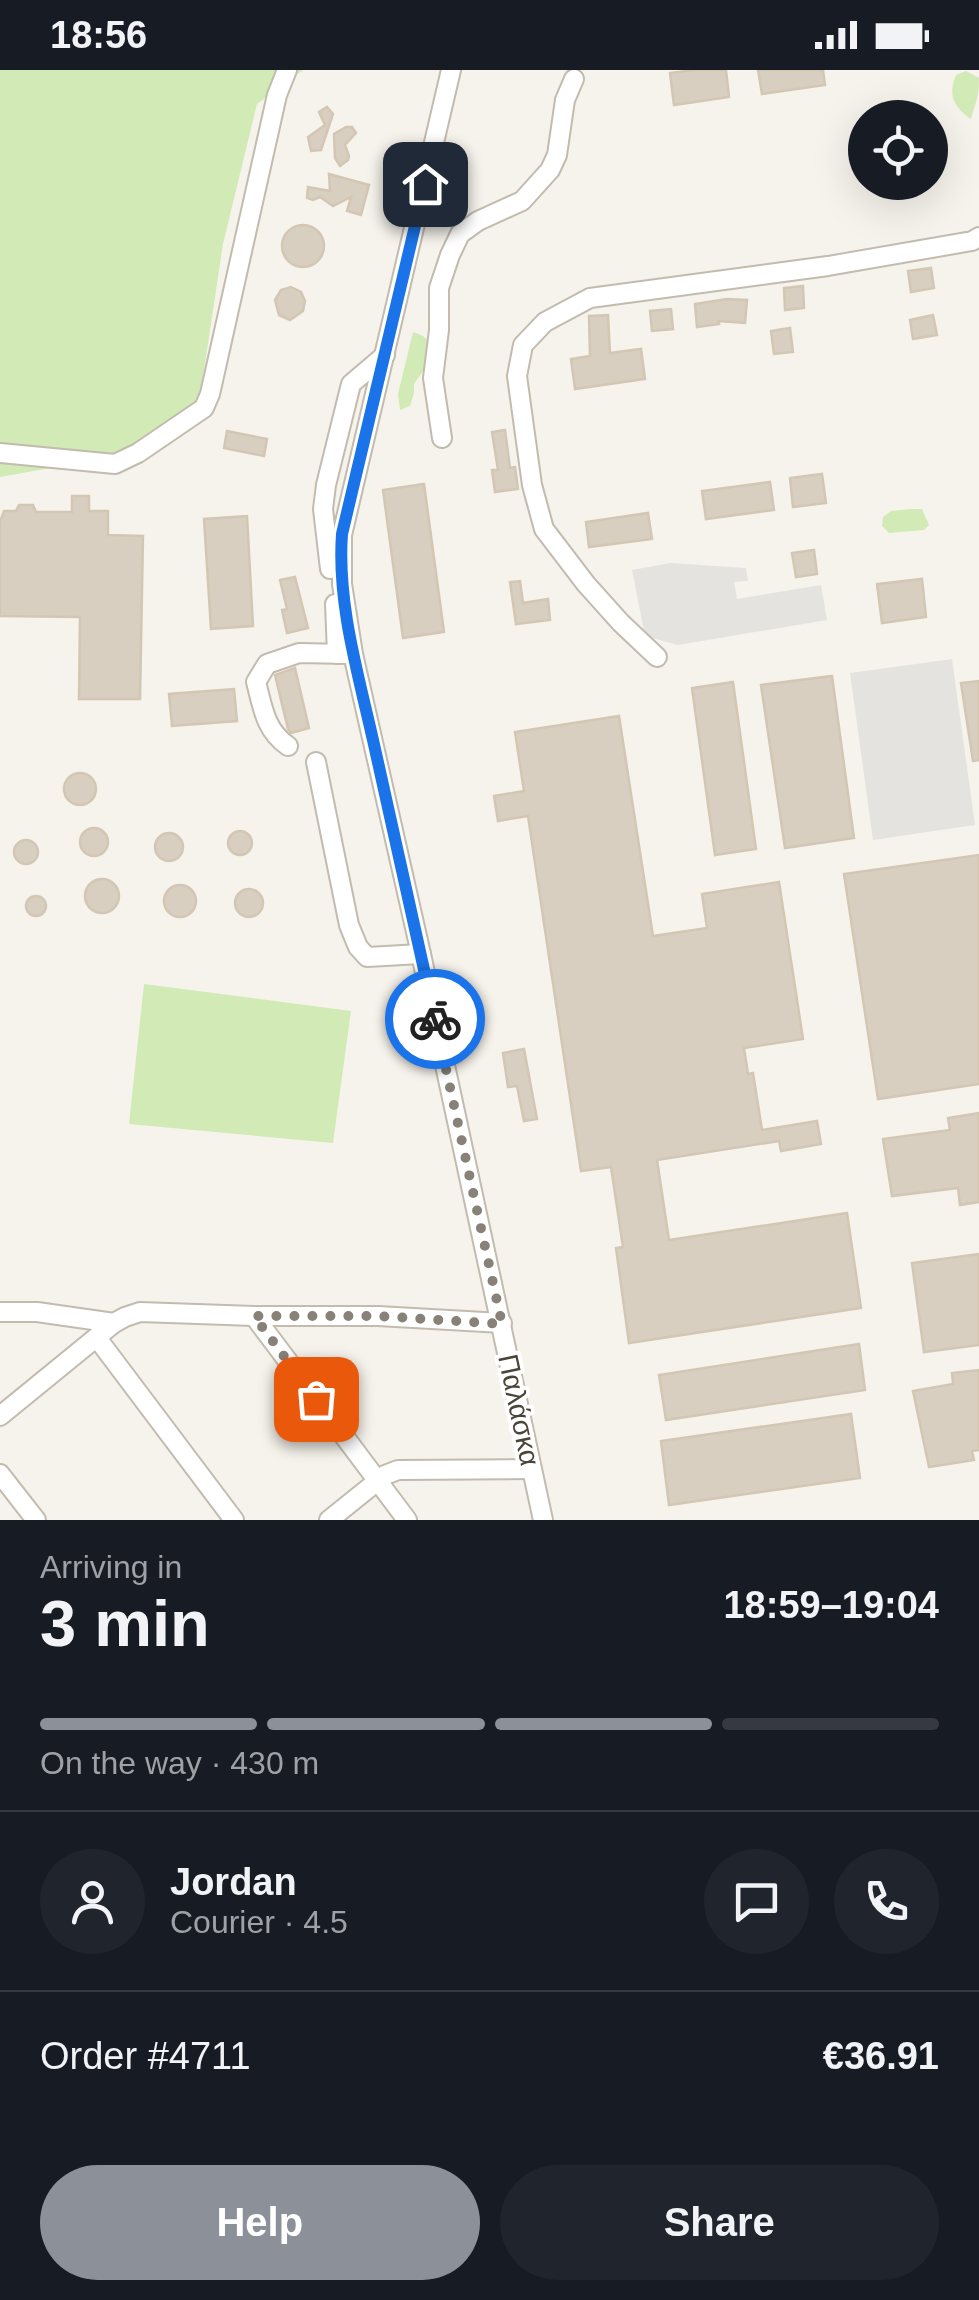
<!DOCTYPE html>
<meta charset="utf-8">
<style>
body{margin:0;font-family:Arial,sans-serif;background:#20242c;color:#f1f3f6;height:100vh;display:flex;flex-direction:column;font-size:38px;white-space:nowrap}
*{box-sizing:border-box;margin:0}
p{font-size:32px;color:#9ea1a6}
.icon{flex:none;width:55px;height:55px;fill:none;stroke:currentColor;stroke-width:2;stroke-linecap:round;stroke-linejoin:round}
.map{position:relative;height:1450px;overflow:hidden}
.side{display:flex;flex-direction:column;background:#171b24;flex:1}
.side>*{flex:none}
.controls{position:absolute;left:848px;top:30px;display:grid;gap:20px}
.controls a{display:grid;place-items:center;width:100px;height:100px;border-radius:50%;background:#171b24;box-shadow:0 10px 40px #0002;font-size:50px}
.pin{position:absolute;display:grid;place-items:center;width:85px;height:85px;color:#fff;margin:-42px;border-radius:20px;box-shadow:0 5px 15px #0006}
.courier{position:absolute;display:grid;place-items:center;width:100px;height:100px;margin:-50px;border:8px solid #1a73e8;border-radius:50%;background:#fff;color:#222;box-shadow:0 2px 12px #0007}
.head em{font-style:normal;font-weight:800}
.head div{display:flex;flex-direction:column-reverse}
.head{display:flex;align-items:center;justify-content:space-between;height:170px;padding:0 40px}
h1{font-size:65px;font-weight:800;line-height:75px}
.bar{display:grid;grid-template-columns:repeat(4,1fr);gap:15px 10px;align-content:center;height:120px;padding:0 40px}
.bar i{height:12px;border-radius:8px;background:#363941}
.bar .selected{background:#8c9099}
.bar p{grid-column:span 4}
.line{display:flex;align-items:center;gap:25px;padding:0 40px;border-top:2px solid #363941}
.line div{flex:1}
.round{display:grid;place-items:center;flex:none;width:105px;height:105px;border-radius:52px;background:#20242c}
.primary-button{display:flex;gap:20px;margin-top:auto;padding:20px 40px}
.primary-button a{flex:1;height:115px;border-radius:60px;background:#8c9099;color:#fff;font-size:40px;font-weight:800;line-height:115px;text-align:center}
.primary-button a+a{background:#20242c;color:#f1f3f6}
.status{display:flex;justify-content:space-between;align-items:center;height:70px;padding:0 50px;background:#171b24;direction:ltr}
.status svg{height:28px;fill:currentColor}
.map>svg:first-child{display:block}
.green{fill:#d2eab5}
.parking{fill:#e5e3e0}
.building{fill:#d8cfc1;stroke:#d3c7b4;stroke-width:2.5}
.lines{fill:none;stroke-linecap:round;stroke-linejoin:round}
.minor-casing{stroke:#c2bbae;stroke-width:22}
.minor{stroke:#fff;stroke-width:18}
.done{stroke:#878178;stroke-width:10;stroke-dasharray:0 18}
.route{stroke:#1a73e8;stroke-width:12}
.labels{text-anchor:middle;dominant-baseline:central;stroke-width:8;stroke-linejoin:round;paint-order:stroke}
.street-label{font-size:28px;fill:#4b4439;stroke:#fff}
</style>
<div class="status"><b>18:56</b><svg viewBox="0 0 49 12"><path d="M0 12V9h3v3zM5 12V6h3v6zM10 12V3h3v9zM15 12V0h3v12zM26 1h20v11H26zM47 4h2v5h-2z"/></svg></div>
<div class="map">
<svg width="979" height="1450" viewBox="0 0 979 1450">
<rect width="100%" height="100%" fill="#f6f3ec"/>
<g class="green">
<path d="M0,0h303l-46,34 -34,140 -25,166 -81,46 -117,21z"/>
<path d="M966,1l13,7c0,20 -3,23 -8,41 -18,-12 -23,-25 -15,-44z"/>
<path d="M413,262c32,9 14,35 1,52v9l-4,13 -10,4 -2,-16z"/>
<path d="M911,439h11l7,16 -5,5 -35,3 -7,-7 1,-9 8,-6z"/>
<path d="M144,914l207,27 -18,132 -204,-19z"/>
</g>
<g class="parking">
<path d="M670,493l76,5 2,13 -14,1 3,17 84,-14 6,35 -149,25 -33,-9 -13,-66z"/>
<path d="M952,589l23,166 -102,15 -23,-167z"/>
</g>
<g class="building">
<path d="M693,0h33l3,27 -55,8 -4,-32z"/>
<path d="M758,0h65l2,15 -63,9z"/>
<path d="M327,37l6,7 -12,36 -10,1 -3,-14 17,-12 -6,-13z"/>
<path d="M346,57h6l4,6 -11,12 4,11 -1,4 -8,6 -5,-8 -1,-24z"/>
<path d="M329,104l40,11 -8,30 -14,-4 4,-14 -18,9 -13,-9 -7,3 -6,-2 1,-11 22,4z"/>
<circle cx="303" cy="176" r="21"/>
<path d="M931,198l3,20 -23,4 -3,-21z"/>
<path d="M803,216l1,22 -19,2 -1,-22z"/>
<path d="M291,217l10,5 4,9 -2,10 -13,9 -11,-5 -4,-15 6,-10z"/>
<path d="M727,229l20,1 -2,23 -27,-2 1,3 -22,3 -2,-23z"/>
<path d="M671,239l2,20 -21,2 -2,-20z"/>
<path d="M608,245l2,38 31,-4 4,30 -70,10 -4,-30 19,-3 -1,-40z"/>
<path d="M933,245l4,20 -24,4 -3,-19z"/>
<path d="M790,258l3,24 -19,2 -3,-23z"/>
<path d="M505,360l5,38 5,-1 3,22 -23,3 -3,-22h6l-6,-38z"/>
<path d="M227,361l40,8 -3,17 -40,-8z"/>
<path d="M822,404l4,29 -33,4 -3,-29z"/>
<path d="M770,412l4,28 -68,9 -4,-28z"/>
<path d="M424,414l20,148 -41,6 -20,-148z"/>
<path d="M72,426h17v15h19v24l35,1 -3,163h-61l1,-82 -80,-1v-94l4,-11h12l3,-6h14l3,7h36z"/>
<path d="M648,443l4,26 -63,8 -3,-25z"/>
<path d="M247,446l6,110 -42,3 -7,-110z"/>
<path d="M814,480l3,24 -21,3 -4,-24z"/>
<path d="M295,507l13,51 -21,5 -5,-23 5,-1 -7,-29z"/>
<path d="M922,509l4,38 -44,6 -5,-39z"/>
<path d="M520,511l3,22 25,-4 2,21 -34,4 -6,-42z"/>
<path d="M295,598l14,60 -18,5 -3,-4 -13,-54z"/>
<path d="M832,606l22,162 -69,10 -24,-163z"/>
<path d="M979,611v79l-6,1 -12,-78z"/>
<path d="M733,612l23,167 -41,6 -23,-167z"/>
<path d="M234,619l3,32 -65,5 -3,-32z"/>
<path d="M619,646l34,220 54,-8 -5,-34 77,-12 24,157 -59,9 4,26 5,-1 9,57 55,-9 4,23 -40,7 -2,-10 -122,19 12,80 178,-27 14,95 -232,35 -13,-95 7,-1 -12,-80 -30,4 -53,-355 -30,5 -4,-25 30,-5 -9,-59z"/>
<circle cx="80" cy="719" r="16"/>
<circle cx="94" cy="772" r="14"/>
<circle cx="240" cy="773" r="12"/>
<circle cx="169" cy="777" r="14"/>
<circle cx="26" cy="782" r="12"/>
<path d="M979,785v229l-101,15 -34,-225z"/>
<circle cx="102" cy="826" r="17"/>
<circle cx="180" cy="831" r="16"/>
<circle cx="249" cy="833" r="14"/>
<circle cx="36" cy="836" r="10"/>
<path d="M524,979l13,70 -13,2 -7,-35 -9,1 -5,-34z"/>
<path d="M979,1043v89l-19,3 -2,-17 -66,8 -9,-57 67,-9 -2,-12z"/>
<path d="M979,1184v91l-55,7 -12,-89z"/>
<path d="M859,1274l6,46 -199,30 -7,-45z"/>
<path d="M979,1300v80l-7,1 2,9 -45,7 -16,-76 40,-7 -1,-11z"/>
<path d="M851,1344l9,64 -191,27 -8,-64z"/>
</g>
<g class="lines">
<defs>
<g id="minor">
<path d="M451,0l-109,465v49l11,70 68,300 122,566"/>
<path d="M442,368l-9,-60 6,-48v-42l11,-33 10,-21 18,-13 44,-20 28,-31 7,-15 8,-55 9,-21"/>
<path d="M0,383l115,11 23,-11 66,-45 6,-14 67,-299 10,-25"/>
<path d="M330,499l-7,-60 3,-24 25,-101 34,-29"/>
<path d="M335,534l2,50"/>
<path d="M657,587l-36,-34 -35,-39 -42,-55 -12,-44 -15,-109 6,-31 22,-23 45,-24 238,-32 144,-25 7,-4"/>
<path d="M288,676c-23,-16 -25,-38 -32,-64l11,-18 32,-11 49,1"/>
<path d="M316,692l33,163 9,22 9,10 54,-3"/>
<path d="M0,1242h37l77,11"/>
<path d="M254,1246l153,204"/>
<path d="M97,1268l137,182"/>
<path d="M0,1346l114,-93 11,-6 15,-5 114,4h124l124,7"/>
<path d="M0,1404l36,46"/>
<path d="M329,1450l56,-45 13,-5 133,-1"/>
</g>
</defs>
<use href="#minor" class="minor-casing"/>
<use href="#minor" class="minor"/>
</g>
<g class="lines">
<path class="done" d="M316,1329l-62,-83h124l124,8 -67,-305"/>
<path class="route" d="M425,114l-83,350c-5,69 16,139 31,206 21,93 42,186 62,279"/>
</g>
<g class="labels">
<g class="street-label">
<text transform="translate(519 1340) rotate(78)">Παλάσκα</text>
</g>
</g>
</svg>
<div class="controls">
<a><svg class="icon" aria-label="locate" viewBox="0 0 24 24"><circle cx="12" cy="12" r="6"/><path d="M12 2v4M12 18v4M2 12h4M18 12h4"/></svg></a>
</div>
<div class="pin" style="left:316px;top:1329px;background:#ea580c"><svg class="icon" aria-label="bag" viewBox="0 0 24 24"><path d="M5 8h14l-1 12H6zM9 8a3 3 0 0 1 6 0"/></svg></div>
<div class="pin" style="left:425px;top:114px;background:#1f2937"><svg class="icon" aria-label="home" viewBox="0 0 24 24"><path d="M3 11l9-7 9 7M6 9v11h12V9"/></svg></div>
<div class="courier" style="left:435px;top:949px"><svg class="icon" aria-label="bike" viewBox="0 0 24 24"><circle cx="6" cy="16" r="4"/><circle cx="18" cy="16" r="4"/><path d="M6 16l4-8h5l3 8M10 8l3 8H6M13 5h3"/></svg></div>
</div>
<section class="side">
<div class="head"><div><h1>3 min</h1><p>Arriving in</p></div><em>18:59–19:04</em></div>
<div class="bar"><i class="selected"></i><i class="selected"></i><i class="selected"></i><i></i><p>On the way · 430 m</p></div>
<div class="line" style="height:180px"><a class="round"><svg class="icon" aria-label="person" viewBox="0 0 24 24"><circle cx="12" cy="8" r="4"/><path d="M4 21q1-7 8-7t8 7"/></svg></a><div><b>Jordan</b><p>Courier · 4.5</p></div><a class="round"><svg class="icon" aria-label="chat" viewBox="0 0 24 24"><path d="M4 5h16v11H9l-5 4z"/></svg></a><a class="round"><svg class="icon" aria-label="phone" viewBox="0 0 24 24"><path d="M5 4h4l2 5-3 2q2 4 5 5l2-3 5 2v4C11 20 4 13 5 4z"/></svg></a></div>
<div class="line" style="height:130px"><div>Order #4711</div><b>€36.91</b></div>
<div class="primary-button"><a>Help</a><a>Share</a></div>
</section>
